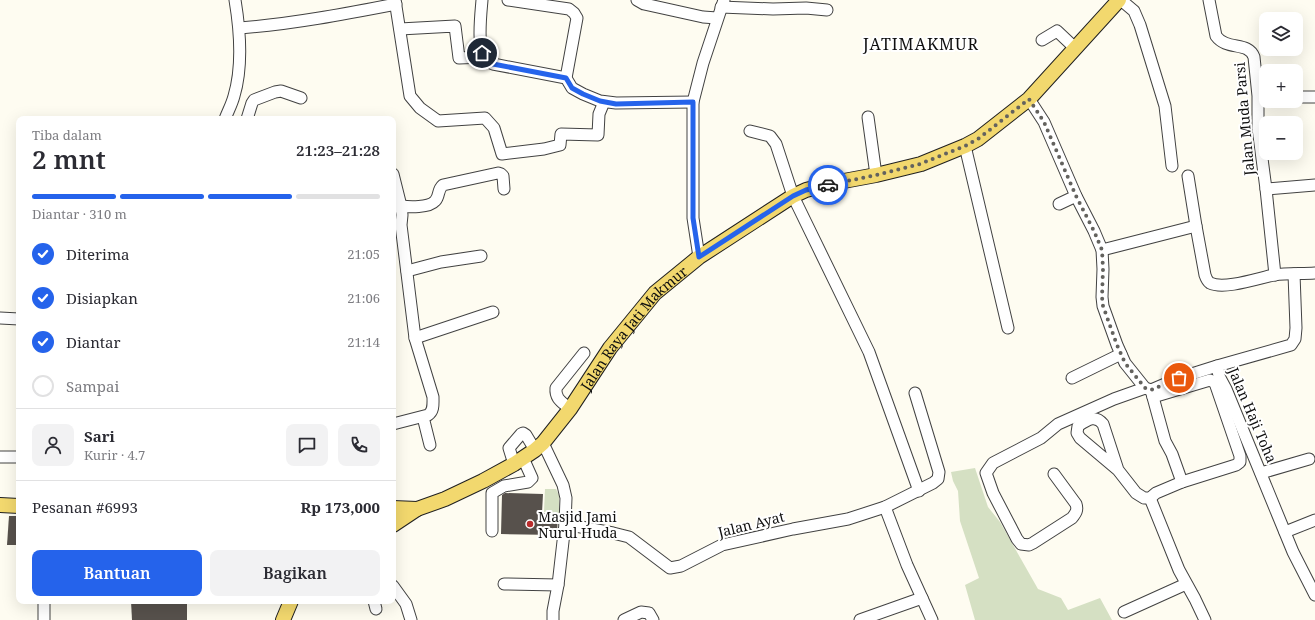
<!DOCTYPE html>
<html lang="id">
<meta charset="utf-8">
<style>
body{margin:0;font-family:"Noto Serif",serif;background:#f2f2f3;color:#2b2b33;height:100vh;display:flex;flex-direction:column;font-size:15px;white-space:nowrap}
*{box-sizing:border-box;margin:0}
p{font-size:13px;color:#7c7c81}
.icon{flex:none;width:22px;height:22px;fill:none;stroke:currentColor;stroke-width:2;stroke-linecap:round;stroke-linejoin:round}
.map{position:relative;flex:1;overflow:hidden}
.side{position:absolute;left:16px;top:116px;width:380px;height:488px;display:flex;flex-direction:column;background:#fff;border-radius:8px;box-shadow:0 4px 16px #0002}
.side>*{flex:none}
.fabs{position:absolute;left:1259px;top:12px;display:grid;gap:8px}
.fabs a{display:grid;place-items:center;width:44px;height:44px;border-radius:8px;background:#fff;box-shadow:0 4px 16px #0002;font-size:20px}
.pin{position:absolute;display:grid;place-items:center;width:34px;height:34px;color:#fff;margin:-17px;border:2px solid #fff;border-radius:50%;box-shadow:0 1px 4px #0007}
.courier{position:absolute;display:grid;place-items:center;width:40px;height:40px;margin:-20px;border:3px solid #2563eb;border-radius:50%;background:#fff;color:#222;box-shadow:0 1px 5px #0007}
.overview em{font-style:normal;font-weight:600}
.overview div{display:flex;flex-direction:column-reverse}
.overview{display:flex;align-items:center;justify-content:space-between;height:68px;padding:0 16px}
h1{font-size:26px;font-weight:600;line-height:30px}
.bar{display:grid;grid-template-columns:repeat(4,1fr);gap:6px 4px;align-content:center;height:48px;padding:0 16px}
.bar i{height:5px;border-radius:3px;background:#e1e1e2}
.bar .selected{background:#2563eb}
.bar p{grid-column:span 4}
.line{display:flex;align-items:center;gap:10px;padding:0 16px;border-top:1px solid #e1e1e2}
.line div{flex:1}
.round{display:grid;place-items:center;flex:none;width:42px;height:42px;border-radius:8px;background:#f2f2f3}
ol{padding:0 16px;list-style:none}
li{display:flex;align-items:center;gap:12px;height:44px}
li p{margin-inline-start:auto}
li .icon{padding:4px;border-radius:50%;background:#2563eb;color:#fff;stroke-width:4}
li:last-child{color:#7c7c81}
li i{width:22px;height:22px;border:2px solid #e1e1e2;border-radius:50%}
.action{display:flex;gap:8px;margin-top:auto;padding:8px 16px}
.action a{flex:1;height:46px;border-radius:8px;background:#2563eb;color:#fff;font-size:16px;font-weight:600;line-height:46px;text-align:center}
.action a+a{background:#f2f2f3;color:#2b2b33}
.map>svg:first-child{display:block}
.cemetery{fill:#d5e0c3}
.building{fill:#57514c}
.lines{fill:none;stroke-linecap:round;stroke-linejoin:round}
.minor-casing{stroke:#424242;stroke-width:13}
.major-casing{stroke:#202020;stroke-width:16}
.minor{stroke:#fff;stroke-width:11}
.major{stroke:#f2d86e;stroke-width:14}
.done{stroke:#63625e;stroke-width:4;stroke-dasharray:0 7.2}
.route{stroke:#2563eb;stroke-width:5}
.poi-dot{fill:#b92d2d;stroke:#fff;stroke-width:1.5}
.labels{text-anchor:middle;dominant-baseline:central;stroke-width:4;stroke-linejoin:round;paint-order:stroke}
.street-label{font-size:14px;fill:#0f0f0f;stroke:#fff}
.poi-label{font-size:14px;fill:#0f0f0f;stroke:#fff;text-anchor:start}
.quarter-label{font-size:16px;letter-spacing:1px;fill:#0f0f0f;stroke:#fff}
</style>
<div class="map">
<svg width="1315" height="620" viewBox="0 0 1315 620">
<rect width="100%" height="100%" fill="#fefcf1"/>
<g class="cemetery">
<path d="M975,468l13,39 12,15 38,67 23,9 7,12 32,-12 12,22h-137l-10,-35 14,-7 -19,-57 -2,-30 -5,-10 -2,-9z"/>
<path d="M545,489h11l3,6v18l-15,-1z"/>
</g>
<g class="building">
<path d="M505,493l38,1 -1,19h16l-1,22 -56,-1 1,-39z"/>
<path d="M9,516h10v29h-12z"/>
<path d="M131,601h56v19h-55z"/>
</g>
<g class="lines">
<defs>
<g id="minor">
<path d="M395,0l15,96 10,12 18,13 47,-3 9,10 8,26 42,-5 16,-4 1,-11 37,1 1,-21 5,-12"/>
<path d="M482,0c-1,13 -6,52 5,61 1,1 4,2 6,3l73,14 6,10 11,6 17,7 16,2 77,-1"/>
<path d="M508,0l61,9 5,4 3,5 -11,60"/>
<path d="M637,0l7,4 59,13 14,1"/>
<path d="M1121,0l13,11 6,14 25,81 7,60"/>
<path d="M1209,0l7,36c11,15 32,5 38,21l4,39v32l8,61 9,86"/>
<path d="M721,7l52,2 33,-1 21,2"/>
<path d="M240,28c52,-4 104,-14 156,-24"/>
<path d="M400,29l55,-3 4,32 25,-1"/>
<path d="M1042,40l15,-9 18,17"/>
<path d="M1296,97h19"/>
<path d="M1029,99l15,23 32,74 18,35 8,19 1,19 -1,28 1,9 14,39 8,18 20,25 6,2 28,-12 38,-12 2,10 7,13 67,163 22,43"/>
<path d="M868,117l8,58"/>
<path d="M225,119c3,-8 7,-15 9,-23 9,-30 6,-66 1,-96"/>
<path d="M247,119l5,-16 2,-3 21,-8 6,-1 20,7"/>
<path d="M750,131l20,5 6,8 17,52 76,156 50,139"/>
<path d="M965,146l43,182"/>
<path d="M393,174l8,32 -7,1"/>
<path d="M1188,176l8,50"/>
<path d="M1266,189l49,-4"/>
<path d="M1059,204l17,-8"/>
<path d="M1102,250l94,-24 9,49c1,3 2,6 5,8 14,7 49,-5 64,-8 13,-2 28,-1 41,-2"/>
<path d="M699,257l-6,-39v-116l10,-39 21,-63"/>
<path d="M407,271l34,-9 40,-6"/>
<path d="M0,318l19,1"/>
<path d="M415,338l78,-26"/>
<path d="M1217,366l74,-21 4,-6 1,-11 -2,-54"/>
<path d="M1072,378l49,-24"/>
<path d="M1151,390l14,51 7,13 10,28"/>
<path d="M570,409c-8,-7 -15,-10 -14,-21l28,-35"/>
<path d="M423,417l7,28"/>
<path d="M393,424l35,-9c6,-4 5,-11 5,-18l-18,-59 -14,-113 1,-10 -1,-9c8,1 28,2 34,-5 5,-5 2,-11 8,-16l55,-12 3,1 2,2 1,13"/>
<path d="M543,443l20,42 3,13 -1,26 -7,61 -5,26v9"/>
<path d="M0,457h19"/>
<path d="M514,464l-5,-16 12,-14 2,-1 3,2 9,15"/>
<path d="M1118,470l-15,-46c-8,-10 -16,-4 -25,2l-1,7 3,5 38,32 18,23 8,5h6l6,-5 26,-11 54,-17 4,-3v-6l-25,-73 -5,-3 -57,17"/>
<path d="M1261,473l48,-14"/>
<path d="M1054,474l22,30c2,6 0,9 -4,14l-39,25 -4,2 -8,-1 -4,-5 -24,-46 -7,-20 7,-10 48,-25 17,-14 56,-25 31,-11"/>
<path d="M1150,498l29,72 16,29 10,21"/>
<path d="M885,507l22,58 25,55"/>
<path d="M565,524l48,9 16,4 41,31 11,-2 41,-21 71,-16 55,-10 37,-12 48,-24 5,-4 1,-7 -24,-79"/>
<path d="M492,531v-38l12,-7 24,-4 4,-4 -9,-20"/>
<path d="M1285,532l30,-12"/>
<path d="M504,584l54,1"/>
<path d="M393,586l13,18 5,16"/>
<path d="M374,601l2,8"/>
<path d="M1124,612l62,-28"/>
<path d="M44,620v-19"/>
<path d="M624,620l17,-8 8,1 4,7"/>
<path d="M860,620l62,-22"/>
</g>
<g id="major">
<path d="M0,505l19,1"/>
<path id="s1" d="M393,508l24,1 28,-10 38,-18 31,-17 21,-14 8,-7 27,-34 40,-61 45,-55 44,-36 94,-61 13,-6 27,-7 43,-8 45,-11 44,-18 13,-7 51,-40 90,-99"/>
<path d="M393,525l24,-16"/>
<path d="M283,620l8,-19"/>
</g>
</defs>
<use href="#minor" class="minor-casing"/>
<use href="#major" class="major-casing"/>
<use href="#minor" class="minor"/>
<use href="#major" class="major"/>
</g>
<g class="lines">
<path class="done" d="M828,185l48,-10 44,-11 45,-18 13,-7 51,-40 15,23 32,74 18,35 8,19 1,19 -1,28 1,9 14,39 8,18 20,25 6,2 28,-12"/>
<path class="route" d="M482,53l4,7 7,4 73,14 6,10 11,6 17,7 16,3 77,-2v116l6,39 94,-61 13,-6 22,-5"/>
</g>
<circle class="poi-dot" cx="530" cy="524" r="4"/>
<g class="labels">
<g class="street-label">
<text transform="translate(1244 119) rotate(-95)">Jalan Muda Parsi</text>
<text stroke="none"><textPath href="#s1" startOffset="314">Jalan Raya Jati Makmur</textPath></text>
<text transform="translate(1253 415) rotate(67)">Jalan Haji Toha</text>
<text transform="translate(751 524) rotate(-14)">Jalan Ayat</text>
</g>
<g class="poi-label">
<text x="538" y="516">Masjid Jami<tspan x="538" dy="16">Nurul Huda</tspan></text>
</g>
<g class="quarter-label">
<text x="921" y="44">JATIMAKMUR</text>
</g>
</g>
</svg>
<div class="fabs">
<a><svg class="icon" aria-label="layers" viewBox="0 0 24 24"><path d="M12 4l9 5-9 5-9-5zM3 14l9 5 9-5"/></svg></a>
<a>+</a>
<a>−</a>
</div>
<div class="pin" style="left:1179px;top:378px;background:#ea580c"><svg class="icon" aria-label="bag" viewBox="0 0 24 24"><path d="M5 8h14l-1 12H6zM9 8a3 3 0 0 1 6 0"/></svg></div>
<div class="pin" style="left:482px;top:53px;background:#1f2937"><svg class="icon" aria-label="home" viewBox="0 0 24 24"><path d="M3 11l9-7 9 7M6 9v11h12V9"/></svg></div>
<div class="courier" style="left:828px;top:185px"><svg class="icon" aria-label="car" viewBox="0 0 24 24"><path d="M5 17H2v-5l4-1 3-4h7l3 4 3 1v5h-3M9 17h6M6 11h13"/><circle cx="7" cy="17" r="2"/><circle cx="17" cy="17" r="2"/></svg></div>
<section class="side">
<div class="overview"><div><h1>2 mnt</h1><p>Tiba dalam</p></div><em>21:23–21:28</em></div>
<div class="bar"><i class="selected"></i><i class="selected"></i><i class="selected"></i><i></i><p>Diantar · 310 m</p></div>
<ol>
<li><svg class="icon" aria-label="check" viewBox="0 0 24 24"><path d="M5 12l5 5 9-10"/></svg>Diterima<p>21:05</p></li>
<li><svg class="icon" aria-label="check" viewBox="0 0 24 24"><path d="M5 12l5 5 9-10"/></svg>Disiapkan<p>21:06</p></li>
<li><svg class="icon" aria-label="check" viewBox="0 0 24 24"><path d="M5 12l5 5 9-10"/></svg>Diantar<p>21:14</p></li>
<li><i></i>Sampai</li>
</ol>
<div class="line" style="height:72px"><a class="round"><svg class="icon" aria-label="person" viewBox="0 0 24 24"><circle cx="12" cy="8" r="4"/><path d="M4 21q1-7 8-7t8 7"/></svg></a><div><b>Sari</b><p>Kurir · 4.7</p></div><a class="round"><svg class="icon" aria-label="chat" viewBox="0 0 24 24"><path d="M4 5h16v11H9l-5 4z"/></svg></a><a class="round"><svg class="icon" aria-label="phone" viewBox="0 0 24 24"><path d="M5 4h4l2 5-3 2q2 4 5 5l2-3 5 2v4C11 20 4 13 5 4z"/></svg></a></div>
<div class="line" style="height:52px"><div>Pesanan #6993</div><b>Rp 173,000</b></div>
<div class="action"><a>Bantuan</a><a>Bagikan</a></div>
</section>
</div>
